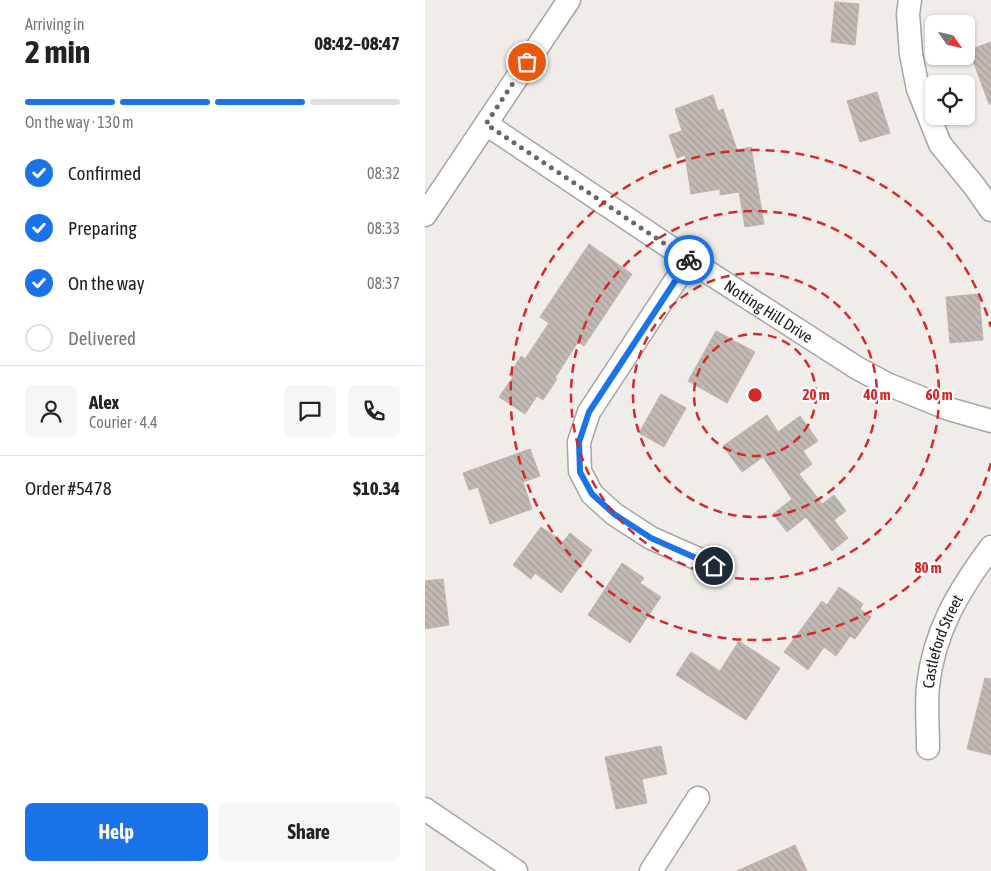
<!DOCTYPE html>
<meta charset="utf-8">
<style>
body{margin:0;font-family:"Asap Condensed",sans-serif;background:#f6f6f6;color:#222;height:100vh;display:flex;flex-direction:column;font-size:19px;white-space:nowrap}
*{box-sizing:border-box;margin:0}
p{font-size:16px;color:#767676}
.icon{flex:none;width:28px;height:28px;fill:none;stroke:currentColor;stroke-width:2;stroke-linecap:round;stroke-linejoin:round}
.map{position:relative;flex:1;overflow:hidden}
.panel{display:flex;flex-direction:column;background:#fff;width:425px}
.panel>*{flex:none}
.needle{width:32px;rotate:124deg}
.buttons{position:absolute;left:500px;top:15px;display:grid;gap:10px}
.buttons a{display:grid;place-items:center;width:50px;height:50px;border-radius:8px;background:#fff;box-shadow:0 1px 4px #0004;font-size:25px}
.pin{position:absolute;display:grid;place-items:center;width:42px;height:42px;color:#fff;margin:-21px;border:2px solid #fff;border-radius:50%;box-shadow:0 1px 5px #0007}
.courier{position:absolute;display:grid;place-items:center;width:50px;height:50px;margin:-25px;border:4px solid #1a73e8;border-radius:50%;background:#fff;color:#222;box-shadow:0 1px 6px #0007}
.overview em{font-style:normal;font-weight:700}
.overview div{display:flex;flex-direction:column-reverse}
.overview{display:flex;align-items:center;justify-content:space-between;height:85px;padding:0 25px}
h1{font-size:32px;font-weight:700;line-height:38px}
.bar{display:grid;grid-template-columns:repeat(4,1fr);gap:8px 5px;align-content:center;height:60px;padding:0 25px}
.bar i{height:6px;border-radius:4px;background:#e0e0e0}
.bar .on{background:#1a73e8}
.bar p{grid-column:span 4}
.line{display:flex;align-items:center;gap:12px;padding:0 25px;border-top:1px solid #e0e0e0}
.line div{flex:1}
.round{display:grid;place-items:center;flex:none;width:52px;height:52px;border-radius:8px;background:#f6f6f6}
ol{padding:0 25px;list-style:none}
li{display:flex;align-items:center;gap:15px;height:55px}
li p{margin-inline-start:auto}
li .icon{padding:5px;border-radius:50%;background:#1a73e8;color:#fff;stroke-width:4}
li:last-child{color:#767676}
li i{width:28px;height:28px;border:2px solid #e0e0e0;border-radius:50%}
.action{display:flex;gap:10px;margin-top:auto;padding:10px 25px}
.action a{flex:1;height:58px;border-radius:8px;background:#1a73e8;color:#fff;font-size:20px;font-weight:700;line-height:58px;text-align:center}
.action a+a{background:#f6f6f6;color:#222}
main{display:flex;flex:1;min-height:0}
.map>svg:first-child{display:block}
.building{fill:url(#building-back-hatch);stroke:#c1b3ab}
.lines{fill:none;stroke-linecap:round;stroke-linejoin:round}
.minor-casing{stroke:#a5a5a5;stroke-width:25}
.minor{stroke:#fff;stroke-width:22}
.done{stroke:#696867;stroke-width:5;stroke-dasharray:0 9}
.route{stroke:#1a73e8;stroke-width:6}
.ring{fill:none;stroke:#d62828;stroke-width:2.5;stroke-dasharray:9 6}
.labels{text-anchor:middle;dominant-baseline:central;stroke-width:4.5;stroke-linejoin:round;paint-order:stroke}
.street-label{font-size:16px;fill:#212121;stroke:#fff}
.centre{fill:#d62828;stroke:#fff;stroke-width:2.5}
.ring-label{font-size:15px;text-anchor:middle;font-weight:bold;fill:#d62828;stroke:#fff;stroke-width:4.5;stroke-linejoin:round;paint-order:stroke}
</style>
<main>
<section class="panel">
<div class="overview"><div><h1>2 min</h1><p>Arriving in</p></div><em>08:42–08:47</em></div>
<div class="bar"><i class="on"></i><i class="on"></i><i class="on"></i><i></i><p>On the way · 130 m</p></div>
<ol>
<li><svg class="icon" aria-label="check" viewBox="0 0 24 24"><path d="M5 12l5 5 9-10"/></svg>Confirmed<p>08:32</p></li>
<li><svg class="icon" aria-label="check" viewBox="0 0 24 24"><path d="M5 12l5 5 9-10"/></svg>Preparing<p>08:33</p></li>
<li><svg class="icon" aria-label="check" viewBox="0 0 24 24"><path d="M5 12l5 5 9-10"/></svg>On the way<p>08:37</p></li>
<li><i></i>Delivered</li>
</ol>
<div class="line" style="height:90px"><a class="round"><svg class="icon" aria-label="person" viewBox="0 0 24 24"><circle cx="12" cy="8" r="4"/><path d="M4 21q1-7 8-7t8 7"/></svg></a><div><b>Alex</b><p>Courier · 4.4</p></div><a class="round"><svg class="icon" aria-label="chat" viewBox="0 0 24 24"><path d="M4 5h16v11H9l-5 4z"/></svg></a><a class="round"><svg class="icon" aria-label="phone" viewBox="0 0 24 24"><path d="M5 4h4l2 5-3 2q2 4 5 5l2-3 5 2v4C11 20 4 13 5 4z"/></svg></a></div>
<div class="line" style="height:65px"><div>Order #5478</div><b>$10.34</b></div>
<div class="action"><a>Help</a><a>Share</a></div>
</section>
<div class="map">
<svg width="566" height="871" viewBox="0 0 566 871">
<defs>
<pattern id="building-back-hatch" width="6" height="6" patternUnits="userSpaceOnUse" patternTransform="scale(1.25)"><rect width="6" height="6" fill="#c1b9b4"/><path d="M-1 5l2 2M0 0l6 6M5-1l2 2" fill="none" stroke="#a69f9a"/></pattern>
</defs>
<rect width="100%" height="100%" fill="#f0ede8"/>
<g class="building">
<path d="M410,2l24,2 -4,41 -24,-3z"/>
<path d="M566,42v62h-2l-20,-54z"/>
<path d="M452,92l13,41 -30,9 -13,-41z"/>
<path d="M288,95l5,16 5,-2 14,41 14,-3 13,77 -19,3 -6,-35 -19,3v-6l-29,5 -6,-39 -8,3 -8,-23 13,-4 -7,-22z"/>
<path d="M164,244l43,30 -48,72 -6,-4 -23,36 2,1 -14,21 -6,-4 -12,18 -26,-17 14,-20 -4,-2 12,-19 4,3 24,-36 -9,-6z"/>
<path d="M554,294l4,46 -33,3 -4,-46z"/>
<path d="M291,331l39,21 -28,51 -39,-22z"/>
<path d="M236,394l25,14 -22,39 -25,-14z"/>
<path d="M342,415l11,17 22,-16 18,25 -15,10 9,13 -13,10 23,30 12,-9 12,16 -12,9 14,18 -16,13 -26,-34 -19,15 -14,-18 19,-15 -29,-42 -21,15 -19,-26z"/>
<path d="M105,449l10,27 -17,6 9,27 -42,15 -12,-37 -9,3 -6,-17z"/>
<path d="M116,527l22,15 7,-9 22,17 -31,43 -26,-20 -4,6 -18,-14z"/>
<path d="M197,563l22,15 -4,5 21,14 -31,46 -42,-28z"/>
<path d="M18,579l6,46 -24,4v-48z"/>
<path d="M414,587l24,17 -3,5 11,8 -16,22 -5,-3 -14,20 -12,-9 -16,23 -24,-18 38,-51 5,4z"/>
<path d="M314,641l41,27 -34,52 -70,-45 15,-23 29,19z"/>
<path d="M560,678l6,1v76l-24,-6z"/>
<path d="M236,746l6,28 -25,5 5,24 -31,6 -11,-52z"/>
<path d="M370,845l12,26h-70z"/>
</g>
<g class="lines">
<defs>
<g id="minor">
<path d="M485,0l-2,14 3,40 7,35 22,55 35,43 16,23"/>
<path id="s1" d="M61,124l203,136 168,108 30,16 62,25 42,12"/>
<path d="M0,215l144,-215"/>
<path d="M264,260l-100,152 -10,30 1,29 12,23 22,20 37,24 63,28"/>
<path id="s2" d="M503,748c0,-20 -2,-42 0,-62 6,-55 31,-96 63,-139"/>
<path d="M0,809l91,62"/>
<path d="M226,871l47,-73"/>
</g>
</defs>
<use href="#minor" class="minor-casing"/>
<use href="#minor" class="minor"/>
</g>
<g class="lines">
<path class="done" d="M102,62l-41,62 203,136"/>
<path class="route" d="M264,260l-100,152 -10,30 1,30 12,22 22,20 37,24 63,28"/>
</g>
<g class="ring">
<circle cx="330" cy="395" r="61"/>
<circle cx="330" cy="395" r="122"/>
<circle cx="330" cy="395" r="184"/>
<path d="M566 463A245 245 0 1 1 566 327"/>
</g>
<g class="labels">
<g class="street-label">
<text stroke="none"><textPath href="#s1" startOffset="339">Notting Hill Drive</textPath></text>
<text stroke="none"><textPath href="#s2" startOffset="109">Castleford Street</textPath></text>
</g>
</g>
<circle cx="330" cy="395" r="8" class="centre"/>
<g class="ring-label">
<text x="391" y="400">20 m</text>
<text x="452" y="400">40 m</text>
<text x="514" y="400">60 m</text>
<text x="503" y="573">80 m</text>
</g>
</svg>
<div class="buttons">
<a><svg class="needle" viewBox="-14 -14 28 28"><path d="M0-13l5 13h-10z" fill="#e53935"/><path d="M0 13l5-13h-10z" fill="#767676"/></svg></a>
<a><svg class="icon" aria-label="locate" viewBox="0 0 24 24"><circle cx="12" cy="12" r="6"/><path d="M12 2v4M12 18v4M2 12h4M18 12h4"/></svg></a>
</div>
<div class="pin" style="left:102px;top:62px;background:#ea580c"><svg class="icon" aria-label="bag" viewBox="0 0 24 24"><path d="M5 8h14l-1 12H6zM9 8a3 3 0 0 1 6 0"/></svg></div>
<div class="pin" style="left:289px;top:566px;background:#1f2937"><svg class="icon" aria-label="home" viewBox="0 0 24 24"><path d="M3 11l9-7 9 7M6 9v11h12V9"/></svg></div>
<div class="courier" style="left:264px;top:260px"><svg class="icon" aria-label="bike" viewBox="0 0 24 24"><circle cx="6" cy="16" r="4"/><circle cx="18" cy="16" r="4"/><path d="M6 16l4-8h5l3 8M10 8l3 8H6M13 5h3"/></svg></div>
</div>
</main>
